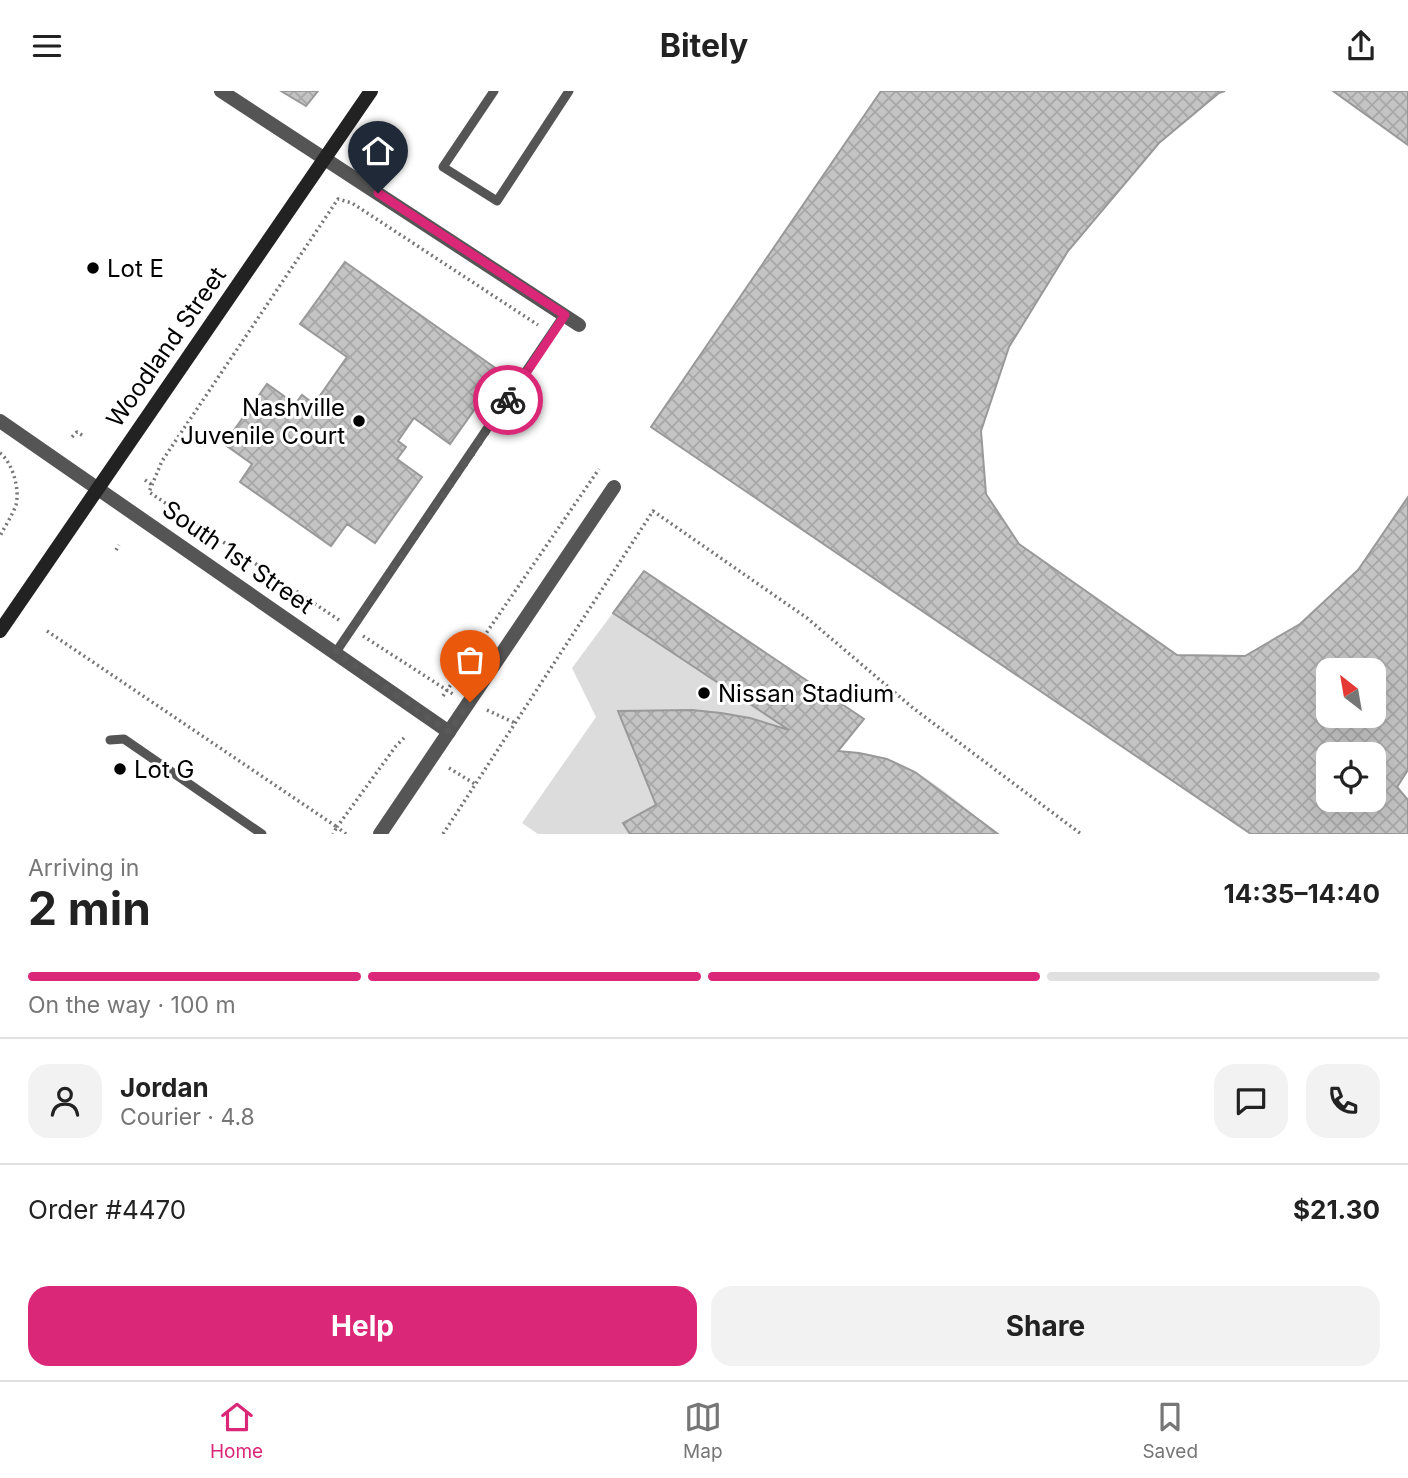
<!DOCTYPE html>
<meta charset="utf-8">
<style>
body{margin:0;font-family:Inter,sans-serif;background:#f2f2f2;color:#222;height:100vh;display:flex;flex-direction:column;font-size:26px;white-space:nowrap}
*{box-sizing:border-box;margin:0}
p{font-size:23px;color:#767676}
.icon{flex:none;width:38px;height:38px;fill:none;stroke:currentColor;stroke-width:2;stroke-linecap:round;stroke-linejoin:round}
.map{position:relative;height:743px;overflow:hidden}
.side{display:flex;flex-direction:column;background:#fff;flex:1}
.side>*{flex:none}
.needle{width:46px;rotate:329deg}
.fabs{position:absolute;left:1316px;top:567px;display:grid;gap:14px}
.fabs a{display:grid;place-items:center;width:70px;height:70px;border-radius:14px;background:#fff;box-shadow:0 7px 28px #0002;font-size:35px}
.pin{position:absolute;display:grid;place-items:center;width:60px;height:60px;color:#fff;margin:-72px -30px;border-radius:50% 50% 50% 0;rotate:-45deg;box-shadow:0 0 7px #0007}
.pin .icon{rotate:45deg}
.courier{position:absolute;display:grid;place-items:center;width:70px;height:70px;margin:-35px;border:5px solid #db2777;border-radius:50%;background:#fff;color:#222;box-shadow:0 2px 9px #0007}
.summary em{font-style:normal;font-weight:700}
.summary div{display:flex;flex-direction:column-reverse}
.summary{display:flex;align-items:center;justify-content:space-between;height:119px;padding:0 28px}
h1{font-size:46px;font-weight:700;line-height:52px}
.bar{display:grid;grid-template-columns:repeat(4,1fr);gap:10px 7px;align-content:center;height:84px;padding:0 28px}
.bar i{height:9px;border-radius:5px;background:#e0e0e0}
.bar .on{background:#db2777}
.bar p{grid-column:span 4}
.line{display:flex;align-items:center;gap:18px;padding:0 28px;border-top:2px solid #e0e0e0}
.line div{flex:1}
.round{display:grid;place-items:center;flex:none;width:74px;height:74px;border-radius:21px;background:#f2f2f2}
.primary-button{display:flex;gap:14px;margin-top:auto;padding:14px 28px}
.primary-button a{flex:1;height:80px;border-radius:21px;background:#db2777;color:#fff;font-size:28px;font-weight:700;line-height:80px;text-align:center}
.primary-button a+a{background:#f2f2f2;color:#222}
header{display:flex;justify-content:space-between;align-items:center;height:91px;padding:0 28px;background:#fff;font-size:32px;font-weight:700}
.tab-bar{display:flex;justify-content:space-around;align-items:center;height:98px;border-top:2px solid #e0e0e0;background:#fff;font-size:19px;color:#767676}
.tab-bar a{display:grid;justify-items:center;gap:4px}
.tab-bar .on{color:#db2777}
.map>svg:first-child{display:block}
.garden{fill:#dcdcdc}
.building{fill:url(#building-cross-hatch);stroke:#999;stroke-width:2;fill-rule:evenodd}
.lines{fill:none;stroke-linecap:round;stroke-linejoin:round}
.path{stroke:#777;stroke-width:3.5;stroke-dasharray:2 3.5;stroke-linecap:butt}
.service{stroke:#555;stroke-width:9}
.minor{stroke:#555;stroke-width:14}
.tertiary{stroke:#555;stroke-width:14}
.secondary{stroke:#222;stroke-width:14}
.done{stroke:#595959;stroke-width:7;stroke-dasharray:0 12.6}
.route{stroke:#db2777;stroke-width:9}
.poi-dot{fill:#000;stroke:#fff;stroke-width:2.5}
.labels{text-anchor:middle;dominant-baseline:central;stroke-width:6;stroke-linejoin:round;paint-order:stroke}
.poi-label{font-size:24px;fill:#000;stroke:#fff;text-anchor:start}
.street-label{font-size:24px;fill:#000;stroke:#fff}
</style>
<header><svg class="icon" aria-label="menu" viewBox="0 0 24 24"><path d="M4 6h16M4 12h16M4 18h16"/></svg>Bitely<svg class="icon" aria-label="share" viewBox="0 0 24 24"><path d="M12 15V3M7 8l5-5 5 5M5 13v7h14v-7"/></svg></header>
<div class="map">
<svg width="1408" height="743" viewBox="0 0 1408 743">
<defs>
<pattern id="building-cross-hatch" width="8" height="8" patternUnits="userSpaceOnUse" patternTransform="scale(1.75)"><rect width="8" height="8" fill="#c4c4c4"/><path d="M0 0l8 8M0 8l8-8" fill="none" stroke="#a7a7a7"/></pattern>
</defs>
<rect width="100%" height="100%" fill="#fff"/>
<path class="garden" d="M644,480l220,148 -26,32c17,1 33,2 48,8 40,12 79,50 112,75h-460l-16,-11 74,-106 -24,-49z"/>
<g class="building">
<path d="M281,0h37l-12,15z"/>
<path d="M881,0h344l-6,2 -60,50 -91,108 -59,96 -28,84 5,63 33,50 158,111 68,1 55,-32 58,-54 50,-73v273l-11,17 11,13v34h-157l-600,-407zM1328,579h46v46h-46zM1328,663h46v46h-46z"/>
<path d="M1333,0h75v54z"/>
<path d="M345,171l156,110 -51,72 -36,-26 -16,23 8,6 -9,12 25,18 -47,66 -28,-19 -16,22 -91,-64 12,-18 -28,-20 43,-60 28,20 7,-9 12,9 33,-47 -47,-33z"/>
<path d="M644,480l220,148 -26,32 21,2 28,6 28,13 83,62h-368l-7,-11 33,-18 -38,-94 74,-1 29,3 29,5 39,12 -176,-117z"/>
</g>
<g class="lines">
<g class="path">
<path d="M72,346l5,-5 8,5"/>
<path d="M0,362c13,10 20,37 16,52 -4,11 -11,21 -16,31"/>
<path d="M145,389l7,5"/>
<path d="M116,459l3,-5"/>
<path d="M339,529l-190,-128 13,-31 176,-262 14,4 186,122"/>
<path d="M47,540l290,196 -4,7"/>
<path d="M363,545l90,58"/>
<path d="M443,605l156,-227"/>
<path d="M487,619l28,13"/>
<path d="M449,677l26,16"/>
<path d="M346,743l-9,-7 59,-81 10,-10"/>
<path d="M443,743l210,-323 154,107 106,90 168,126"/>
</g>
<g class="service">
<path d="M494,0l-51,76 54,34 72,-110"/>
<path d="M336,561l228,-337"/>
<path d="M110,649l14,-1 138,95"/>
</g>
<path class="minor" d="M221,0l358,234"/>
<g class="tertiary">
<path d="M0,330l449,311"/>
<path d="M380,743l234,-347"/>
</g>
<path class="secondary" d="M0,540l371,-540"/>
</g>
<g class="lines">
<path class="done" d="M470,611l-21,30 -113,-80 172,-252"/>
<path class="route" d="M378,102l187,122 -57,85"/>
</g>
<g class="poi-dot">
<circle cx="93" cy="177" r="7"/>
<circle cx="359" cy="330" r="7"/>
<circle cx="704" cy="602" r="7"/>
<circle cx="120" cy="678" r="7"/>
</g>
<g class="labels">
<g class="poi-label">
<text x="107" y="177">Lot E</text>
<text x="345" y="316" text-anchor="end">Nashville<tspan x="345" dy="28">Juvenile Court</tspan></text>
<text x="718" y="602">Nissan Stadium</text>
<text x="134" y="678">Lot G</text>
</g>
<g class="street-label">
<text transform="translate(166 256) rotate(-55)">Woodland Street</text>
<text transform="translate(238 466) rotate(35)">South 1st Street</text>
</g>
</g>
</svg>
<div class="fabs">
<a><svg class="needle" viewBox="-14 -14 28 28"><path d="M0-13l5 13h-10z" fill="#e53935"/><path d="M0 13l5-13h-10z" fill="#767676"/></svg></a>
<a><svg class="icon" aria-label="locate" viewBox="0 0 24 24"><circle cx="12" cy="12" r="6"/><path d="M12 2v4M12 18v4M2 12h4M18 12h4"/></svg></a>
</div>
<div class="pin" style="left:470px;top:611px;background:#ea580c"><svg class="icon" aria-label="bag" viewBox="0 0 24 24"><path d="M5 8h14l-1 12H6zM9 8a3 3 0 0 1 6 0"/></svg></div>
<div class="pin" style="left:378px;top:102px;background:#1f2937"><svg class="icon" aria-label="home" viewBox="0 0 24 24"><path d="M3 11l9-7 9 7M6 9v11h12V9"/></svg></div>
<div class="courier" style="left:508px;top:309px"><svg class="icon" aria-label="bike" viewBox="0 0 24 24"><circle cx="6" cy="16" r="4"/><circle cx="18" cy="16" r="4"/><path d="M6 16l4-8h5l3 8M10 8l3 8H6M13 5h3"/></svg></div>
</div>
<section class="side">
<div class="summary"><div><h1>2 min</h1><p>Arriving in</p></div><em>14:35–14:40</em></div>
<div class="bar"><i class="on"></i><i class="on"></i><i class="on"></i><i></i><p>On the way · 100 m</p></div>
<div class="line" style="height:126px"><a class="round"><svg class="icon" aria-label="person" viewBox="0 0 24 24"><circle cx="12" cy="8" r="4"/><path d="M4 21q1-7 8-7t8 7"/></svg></a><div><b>Jordan</b><p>Courier · 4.8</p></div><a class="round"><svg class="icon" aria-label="chat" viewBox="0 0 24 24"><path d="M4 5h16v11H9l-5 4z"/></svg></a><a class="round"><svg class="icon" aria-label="phone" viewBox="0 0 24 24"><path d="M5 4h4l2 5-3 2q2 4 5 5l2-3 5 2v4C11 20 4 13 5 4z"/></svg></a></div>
<div class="line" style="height:91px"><div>Order #4470</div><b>$21.30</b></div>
<div class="primary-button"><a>Help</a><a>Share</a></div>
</section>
<nav class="tab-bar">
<a class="on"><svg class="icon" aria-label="home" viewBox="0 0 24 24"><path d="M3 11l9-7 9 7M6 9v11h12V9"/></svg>Home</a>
<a><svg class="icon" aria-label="map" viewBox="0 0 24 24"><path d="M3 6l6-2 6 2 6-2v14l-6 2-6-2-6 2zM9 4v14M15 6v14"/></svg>Map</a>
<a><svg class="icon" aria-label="saved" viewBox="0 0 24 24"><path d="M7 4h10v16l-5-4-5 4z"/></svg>Saved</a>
</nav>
